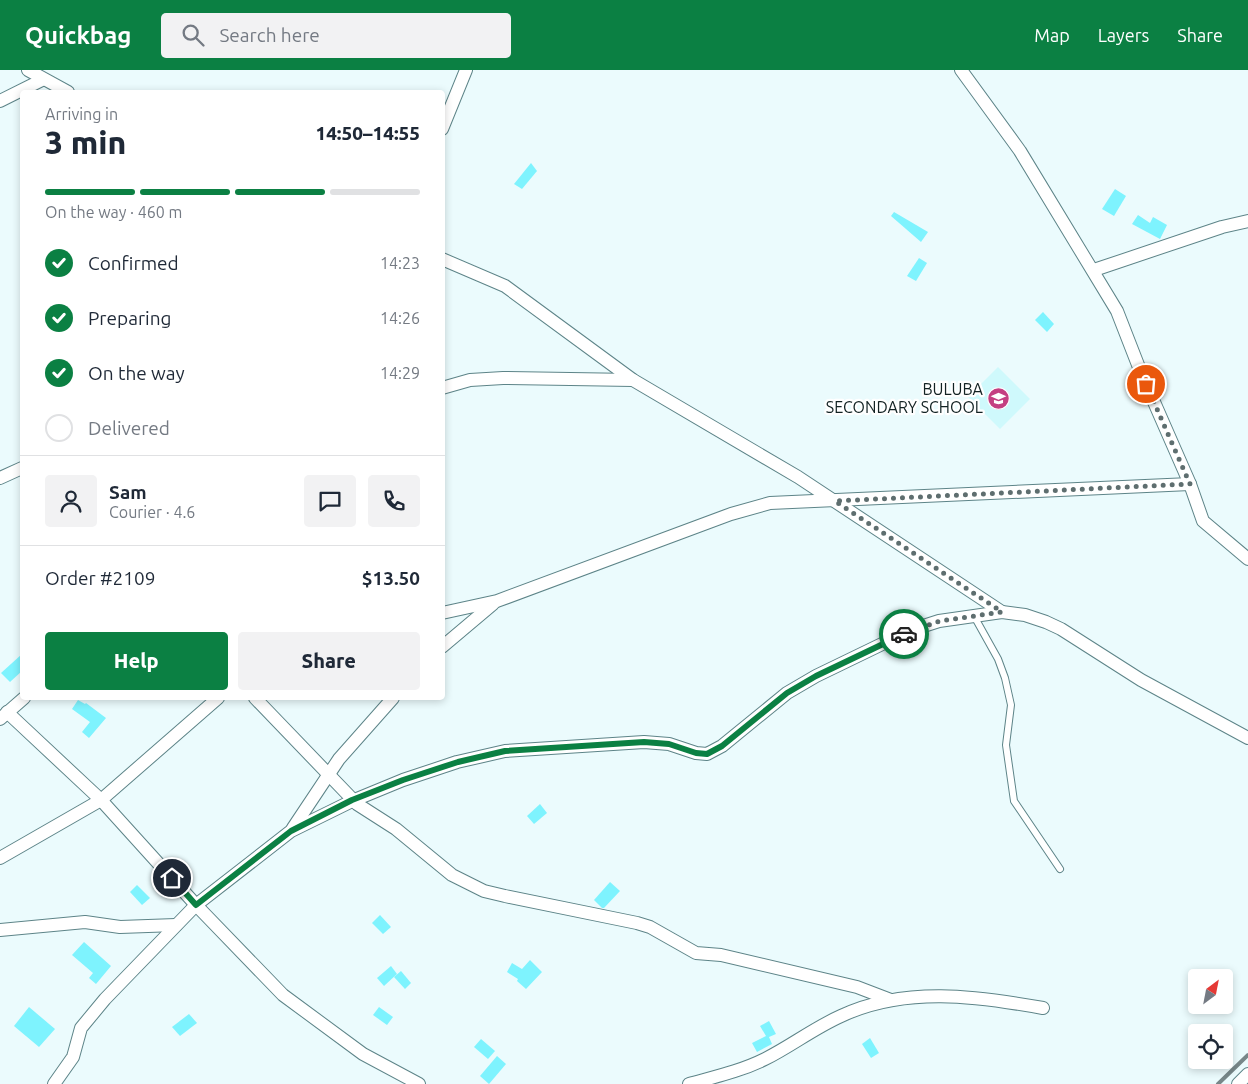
<!DOCTYPE html>
<meta charset="utf-8">
<style>
body{margin:0;font-family:Ubuntu,sans-serif;background:#f2f2f3;color:#1f2937;height:100vh;display:flex;flex-direction:column;font-size:19px;white-space:nowrap}
*{box-sizing:border-box;margin:0}
p{font-size:16px;color:#747a83}
.icon{flex:none;width:28px;height:28px;fill:none;stroke:currentColor;stroke-width:2;stroke-linecap:round;stroke-linejoin:round}
.map{position:relative;flex:1;overflow:hidden}
.side{position:absolute;left:20px;top:20px;width:425px;height:610px;display:flex;flex-direction:column;background:#fff;border-radius:5px;box-shadow:0 2px 8px #0003}
.side>*{flex:none}
.needle{width:32px;rotate:32deg}
.tools{position:absolute;left:1188px;top:899px;display:grid;gap:10px}
.tools a{display:grid;place-items:center;width:45px;height:45px;border-radius:5px;background:#fff;box-shadow:0 2px 8px #0003;font-size:25px}
.pin{position:absolute;display:grid;place-items:center;width:42px;height:42px;color:#fff;margin:-21px;border:2px solid #fff;border-radius:50%;box-shadow:0 1px 5px #0007}
.courier{position:absolute;display:grid;place-items:center;width:50px;height:50px;margin:-25px;border:4px solid #0b8043;border-radius:50%;background:#fff;color:#222;box-shadow:0 1px 6px #0007}
.summary em{font-style:normal;font-weight:800}
.summary div{display:flex;flex-direction:column-reverse}
.summary{display:flex;align-items:center;justify-content:space-between;height:85px;padding:0 25px}
h1{font-size:32px;font-weight:800;line-height:38px}
.bar{display:grid;grid-template-columns:repeat(4,1fr);gap:8px 5px;align-content:center;height:60px;padding:0 25px}
.bar i{height:6px;border-radius:4px;background:#e0e1e3}
.bar .on{background:#0b8043}
.bar p{grid-column:span 4}
.line{display:flex;align-items:center;gap:12px;padding:0 25px;border-top:1px solid #e0e1e3}
.line div{flex:1}
.round{display:grid;place-items:center;flex:none;width:52px;height:52px;border-radius:5px;background:#f2f2f3}
ol{padding:0 25px;list-style:none}
li{display:flex;align-items:center;gap:15px;height:55px}
li p{margin-inline-start:auto}
li .icon{padding:5px;border-radius:50%;background:#0b8043;color:#fff;stroke-width:4}
li:last-child{color:#747a83}
li i{width:28px;height:28px;border:2px solid #e0e1e3;border-radius:50%}
.primary-button{display:flex;gap:10px;margin-top:auto;padding:10px 25px}
.primary-button a{flex:1;height:58px;border-radius:5px;background:#0b8043;color:#fff;font-size:20px;font-weight:800;line-height:58px;text-align:center}
.primary-button a+a{background:#f2f2f3;color:#1f2937}
header{display:flex;align-items:center;gap:30px;box-sizing:border-box;height:70px;padding:0 25px;background:#0b8043;color:#fff}
header strong{font-size:24px}
nav{display:flex;gap:28px;margin-inline-start:auto;font-size:18px}
.search{width:350px;height:45px;background:#f2f2f3;display:flex;align-items:center;gap:12px;box-sizing:border-box;padding:0 18px;border-radius:5px;color:#747a83;font-size:19px}
.map>svg:first-child{display:block}
.built{fill:#cff9fc}
.building{fill:#7ef3fe}
.lines{fill:none;stroke-linecap:round;stroke-linejoin:round}
.lane-casing{stroke:#5d8488;stroke-width:8}
.street-casing{stroke:#5d8488;stroke-width:14}
.lane{stroke:#fff;stroke-width:6}
.street{stroke:#fff;stroke-width:12}
.rail{stroke:#778789;stroke-width:4}
.done{stroke:#5e6e6f;stroke-width:5;stroke-dasharray:0 9}
.route{stroke:#0b8043;stroke-width:6}
.labels{text-anchor:middle;dominant-baseline:central;stroke-width:4.5;stroke-linejoin:round;paint-order:stroke}
.poi-label{font-size:16px;fill:#122223;stroke:#fff;text-anchor:end}
</style>
<header>
<strong>Quickbag</strong>
<div class="search"><svg class="icon" aria-label="search" viewBox="0 0 24 24"><circle cx="10" cy="10" r="6"/><path d="M15 15l6 6"/></svg>Search here</div>
<nav><a>Map</a><a>Layers</a><a>Share</a></nav>
</header>
<div class="map">
<svg width="1248" height="1014" viewBox="0 0 1248 1014">
<rect width="100%" height="100%" fill="#ebfbfd"/>
<path class="built" d="M998,297l32,32 -30,30 -32,-32z"/>
<g class="building">
<path d="M531,93l6,8 -15,18 -8,-5z"/>
<path d="M1115,119l11,7 -12,20 -12,-7z"/>
<path d="M894,142l34,20 -7,10 -30,-26z"/>
<path d="M1138,145l12,8 3,-6 14,8 -7,14 -28,-15z"/>
<path d="M919,188l8,5 -11,18 -9,-5z"/>
<path d="M1043,242l11,12 -7,8 -12,-12z"/>
<path d="M22,584v17l-12,11 -9,-9z"/>
<path d="M78,630l7,4 1,-1 20,15 -17,20 -7,-6 8,-10 -18,-13z"/>
<path d="M540,734l7,9 -13,11 -7,-8z"/>
<path d="M610,812l10,9 -16,17h-2l-8,-8z"/>
<path d="M137,815l13,13 -8,7 -12,-13z"/>
<path d="M380,845l11,12 -8,7 -11,-11z"/>
<path d="M84,872l27,24 -15,18 -7,-6 4,-5 -21,-18z"/>
<path d="M530,890l12,12 -16,17 -9,-8 1,-2 -11,-7 5,-9 10,6z"/>
<path d="M391,896l6,8 -13,12 -7,-8z"/>
<path d="M401,901l10,12 -6,6 -11,-12z"/>
<path d="M29,937l26,22 -16,18 -25,-21z"/>
<path d="M379,937l14,10 -6,8 -14,-10z"/>
<path d="M189,944l8,9 -17,13 -8,-9z"/>
<path d="M769,951l7,13 -7,3 3,7 -15,8 -5,-9 14,-7 -6,-10z"/>
<path d="M870,968l9,15 -8,5 -9,-14z"/>
<path d="M481,969l14,12 -7,8 -14,-12z"/>
<path d="M497,986l9,8 -17,20 -9,-8z"/>
</g>
<g class="lines">
<defs>
<path id="lane" d="M974,546l24,43 7,19 6,27 -5,40 8,56 46,68"/>
<g id="street">
<path d="M28,0l40,22"/>
<path d="M961,0l59,81 97,160 23,59 50,114 13,37 45,38"/>
<path d="M0,31l42,-21"/>
<path d="M442,59l24,-59"/>
<path d="M442,189l63,27 128,94 165,97 204,135"/>
<path d="M1094,200l128,-43 26,-6"/>
<path d="M442,318l28,-8 33,-2 130,2"/>
<path d="M0,408l22,-10"/>
<path d="M442,543l55,-12 234,-87 39,-11 420,-19"/>
<path d="M442,577l51,-43"/>
<path d="M255,628l102,106 39,25 56,46 32,16 21,5 132,27 13,4 46,26 25,2 136,32 34,13"/>
<path d="M7,642l94,88 95,105 87,90 80,59 56,30"/>
<path d="M0,649l24,-21"/>
<path d="M293,758l46,-69 54,-61"/>
<path d="M0,788l101,-58 117,-102"/>
<path d="M0,860l85,-8 35,5 56,-2"/>
<path d="M54,1014l19,-27 8,-29 24,-29 91,-94 95,-74 61,-30 51,-21 54,-18 48,-11 139,-9 25,2 27,9 11,1 15,-8 65,-53 29,-17 95,-46 28,-9 63,-9 23,3 21,7 15,7 80,51 107,58"/>
<path d="M689,1014c25,-7 52,-13 76,-25 26,-13 49,-31 76,-43 64,-30 135,-20 202,-8"/>
<path d="M1238,1014l10,-10"/>
</g>
</defs>
<use href="#lane" class="lane-casing"/>
<use href="#street" class="street-casing"/>
<use href="#lane" class="lane"/>
<use href="#street" class="street"/>
<path class="rail" d="M1218,1014l30,-29"/>
</g>
<g class="lines">
<path class="done" d="M904,564l36,-13 62,-9 -167,-111 355,-17 -44,-100"/>
<path class="route" d="M172,808l24,27 95,-74 61,-31 51,-20 55,-18 47,-11 139,-9 25,2 27,9 11,1 15,-8 65,-53 29,-17 88,-42"/>
</g>
<defs>
<symbol id="school-disc" viewBox="-11 -11 22 22"><circle r="9.5" fill="#c43f82" stroke="#fff"/><path d="M0-5L7-2L0 1L-7-2ZM-4 1L0 2.5L4 1V4Q0 6-4 4Z" fill="#fff"/></symbol>
</defs>
<g fill-rule="evenodd">
<use href="#school-disc" x="986" y="316" width="25" height="25"/>
</g>
<g class="labels">
<g class="poi-label">
<text x="983" y="319">BULUBA<tspan x="983" dy="18">SECONDARY SCHOOL</tspan></text>
</g>
</g>
</svg>
<div class="tools">
<a><svg class="needle" viewBox="-14 -14 28 28"><path d="M0-13l5 13h-10z" fill="#e53935"/><path d="M0 13l5-13h-10z" fill="#747a83"/></svg></a>
<a><svg class="icon" aria-label="locate" viewBox="0 0 24 24"><circle cx="12" cy="12" r="6"/><path d="M12 2v4M12 18v4M2 12h4M18 12h4"/></svg></a>
</div>
<div class="pin" style="left:1146px;top:314px;background:#ea580c"><svg class="icon" aria-label="bag" viewBox="0 0 24 24"><path d="M5 8h14l-1 12H6zM9 8a3 3 0 0 1 6 0"/></svg></div>
<div class="pin" style="left:172px;top:808px;background:#1f2937"><svg class="icon" aria-label="home" viewBox="0 0 24 24"><path d="M3 11l9-7 9 7M6 9v11h12V9"/></svg></div>
<div class="courier" style="left:904px;top:564px"><svg class="icon" aria-label="car" viewBox="0 0 24 24"><path d="M5 17H2v-5l4-1 3-4h7l3 4 3 1v5h-3M9 17h6M6 11h13"/><circle cx="7" cy="17" r="2"/><circle cx="17" cy="17" r="2"/></svg></div>
<section class="side">
<div class="summary"><div><h1>3 min</h1><p>Arriving in</p></div><em>14:50–14:55</em></div>
<div class="bar"><i class="on"></i><i class="on"></i><i class="on"></i><i></i><p>On the way · 460 m</p></div>
<ol>
<li><svg class="icon" aria-label="check" viewBox="0 0 24 24"><path d="M5 12l5 5 9-10"/></svg>Confirmed<p>14:23</p></li>
<li><svg class="icon" aria-label="check" viewBox="0 0 24 24"><path d="M5 12l5 5 9-10"/></svg>Preparing<p>14:26</p></li>
<li><svg class="icon" aria-label="check" viewBox="0 0 24 24"><path d="M5 12l5 5 9-10"/></svg>On the way<p>14:29</p></li>
<li><i></i>Delivered</li>
</ol>
<div class="line" style="height:90px"><a class="round"><svg class="icon" aria-label="person" viewBox="0 0 24 24"><circle cx="12" cy="8" r="4"/><path d="M4 21q1-7 8-7t8 7"/></svg></a><div><b>Sam</b><p>Courier · 4.6</p></div><a class="round"><svg class="icon" aria-label="chat" viewBox="0 0 24 24"><path d="M4 5h16v11H9l-5 4z"/></svg></a><a class="round"><svg class="icon" aria-label="phone" viewBox="0 0 24 24"><path d="M5 4h4l2 5-3 2q2 4 5 5l2-3 5 2v4C11 20 4 13 5 4z"/></svg></a></div>
<div class="line" style="height:65px"><div>Order #2109</div><b>$13.50</b></div>
<div class="primary-button"><a>Help</a><a>Share</a></div>
</section>
</div>
